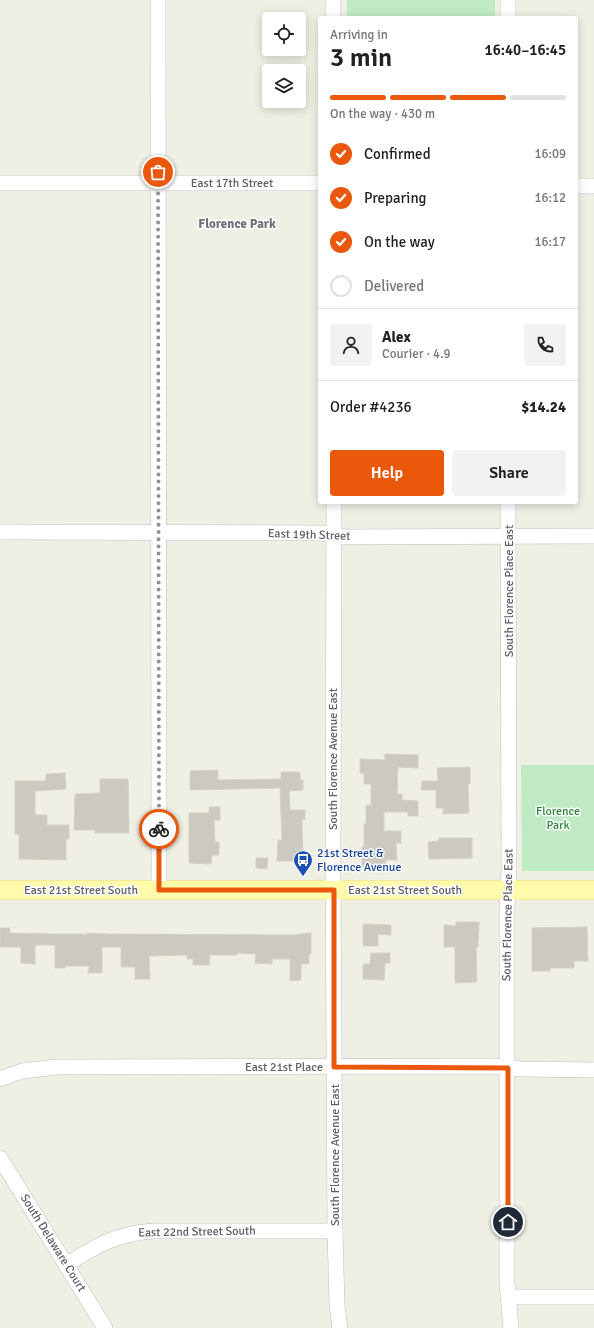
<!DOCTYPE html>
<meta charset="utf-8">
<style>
body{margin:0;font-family:Signika,sans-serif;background:#f2f2f2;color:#222;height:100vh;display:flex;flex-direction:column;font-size:15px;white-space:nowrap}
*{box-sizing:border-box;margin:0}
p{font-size:13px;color:#767676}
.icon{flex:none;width:22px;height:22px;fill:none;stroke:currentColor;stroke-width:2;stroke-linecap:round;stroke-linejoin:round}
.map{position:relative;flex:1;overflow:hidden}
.drawer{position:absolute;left:318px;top:16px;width:260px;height:488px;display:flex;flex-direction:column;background:#fff;border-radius:4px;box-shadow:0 2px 10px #0003}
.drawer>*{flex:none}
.fabs{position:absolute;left:262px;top:12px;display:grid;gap:8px}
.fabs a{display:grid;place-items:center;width:44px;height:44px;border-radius:4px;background:#fff;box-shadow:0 2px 10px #0003;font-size:20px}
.pin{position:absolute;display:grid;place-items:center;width:34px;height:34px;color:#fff;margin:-17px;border:2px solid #fff;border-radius:50%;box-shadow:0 1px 4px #0007}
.courier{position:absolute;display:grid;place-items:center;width:40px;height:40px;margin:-20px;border:3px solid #ea580c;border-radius:50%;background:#fff;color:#222;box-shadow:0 1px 5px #0007}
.summary em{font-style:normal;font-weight:600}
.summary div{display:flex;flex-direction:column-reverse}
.summary{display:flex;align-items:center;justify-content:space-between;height:68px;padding:0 12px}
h1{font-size:26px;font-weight:600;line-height:30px}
.bar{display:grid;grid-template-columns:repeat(4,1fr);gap:6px 4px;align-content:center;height:48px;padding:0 12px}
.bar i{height:5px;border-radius:3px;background:#e0e0e0}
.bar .current{background:#ea580c}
.bar p{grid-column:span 4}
.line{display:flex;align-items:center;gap:10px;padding:0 12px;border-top:1px solid #e0e0e0}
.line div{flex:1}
.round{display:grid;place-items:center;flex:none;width:42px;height:42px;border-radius:4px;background:#f2f2f2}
ol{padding:0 12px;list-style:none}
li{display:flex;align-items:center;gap:12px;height:44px}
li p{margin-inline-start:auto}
li .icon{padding:4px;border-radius:50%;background:#ea580c;color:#fff;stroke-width:4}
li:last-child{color:#767676}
li i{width:22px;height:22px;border:2px solid #e0e0e0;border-radius:50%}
.cta{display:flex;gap:8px;margin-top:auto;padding:8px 12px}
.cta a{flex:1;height:46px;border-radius:4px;background:#ea580c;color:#fff;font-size:16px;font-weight:600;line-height:46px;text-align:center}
.cta a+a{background:#f2f2f2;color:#222}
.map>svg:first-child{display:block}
.green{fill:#bfeac4}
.building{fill:#cbc9c1;stroke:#d6d2c2}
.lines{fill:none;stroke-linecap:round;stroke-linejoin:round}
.minor-casing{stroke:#bcbec4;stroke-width:16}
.major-casing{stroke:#fee24f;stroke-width:19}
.minor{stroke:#fff;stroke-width:15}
.major{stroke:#fffbab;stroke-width:18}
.done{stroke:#909192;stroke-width:4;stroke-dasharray:0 7.2}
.route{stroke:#ea580c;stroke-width:5}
.labels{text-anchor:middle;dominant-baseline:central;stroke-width:3;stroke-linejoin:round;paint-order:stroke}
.street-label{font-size:12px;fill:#5c5f66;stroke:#fff}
.park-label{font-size:12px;fill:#2d853b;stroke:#fff}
.transit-label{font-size:12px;fill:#164399;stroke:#fff;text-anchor:start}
.neighbourhood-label{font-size:13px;font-weight:bold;fill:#6d7178;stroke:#fff}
</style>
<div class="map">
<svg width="594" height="1328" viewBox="0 0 594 1328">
<rect width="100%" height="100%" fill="#f0efe4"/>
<g class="green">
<rect x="347" y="0" width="148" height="18"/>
<path d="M521,765h73v106h-72z"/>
</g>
<g class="building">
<path d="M385,754l33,1v13l-20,-1 -1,27h5v6l16,1v15h-10v-4h-24v19h17v12h-5l1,17h-11v6l-24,1v-20h2v-23h2v-19h5v-21h-7v-11h-4v-14l25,1z"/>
<path d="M470,767v17h-2l1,29 -26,1v-6h-7v-18h-15l1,-9h16l-1,-13z"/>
<path d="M218,770v10l63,-1v-7h19v8h3v10l-14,1 1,19h15v9h-3l1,42h-26l1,-21h4l-2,-52 -90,2v-19z"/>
<path d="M65,773l1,16 -31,2v24h12v10h22v14h-3v21l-47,-1v-25h-4v-53h31v-7z"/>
<path d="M100,779h28l1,54h-34v-3h-21l1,-36 25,-1z"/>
<path d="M209,807h11v13h-6l1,22h4v13h-7l-1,9 -22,-1v-50h20z"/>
<path d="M439,838h33v20l-43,1 -1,-17 11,-1z"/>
<path d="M256,858h12l-1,11 -11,-1z"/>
<path d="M456,922h23l-1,25h-2l1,35 -22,1v-36h-11v-22l12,1z"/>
<path d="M363,924l28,1v10l-13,-1v12h-15z"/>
<path d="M587,927l1,34h-14v7h-24v3h-18v-43z"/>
<path d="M0,928h10v5l41,1h36v-1l21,1 187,1 16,-2v21h-2v10h-8v16l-11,1v-22h-18v5l-17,-1 1,-9 -19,-1v2h-27l-1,10h-16v-6h-6v-4l-38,1 1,23h-15v-12h-14v-20h-19v26h-14l1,-7h-24v2h-10v-23h-20v19l-14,-1v-16h-21z"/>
<path d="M371,953h19v10h-5l-1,17 -21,-1v-15h7z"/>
</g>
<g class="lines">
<defs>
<g id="minor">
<path d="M158,0l1,890"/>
<path d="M333,0v18"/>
<path d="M508,0v18"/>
<path d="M0,183h320"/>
<path d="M576,186h18"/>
<path d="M334,502l-1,370 2,359 2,75 3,22"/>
<path d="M508,502l1,369 -2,38v374l4,45"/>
<path d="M0,532l322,1 23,4 249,-1"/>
<path d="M0,1079l22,-8 35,-4 437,-1 26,3 74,1"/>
<path d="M0,1158l105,170"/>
<path d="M66,1265c31,-20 50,-31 87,-34h182"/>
<path d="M508,1297h86"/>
</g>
<path id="major" d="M0,890h594"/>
</defs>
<use href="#minor" class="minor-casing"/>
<use href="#major" class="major-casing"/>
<use href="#minor" class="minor"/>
<use href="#major" class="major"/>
</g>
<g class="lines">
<path class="done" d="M158,172l1,657"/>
<path class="route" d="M159,829v61h175v177l174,1v154"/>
</g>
<defs>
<symbol id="bus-pin" viewBox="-11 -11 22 30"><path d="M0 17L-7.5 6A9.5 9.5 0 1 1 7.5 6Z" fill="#1a4fb4" stroke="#fff"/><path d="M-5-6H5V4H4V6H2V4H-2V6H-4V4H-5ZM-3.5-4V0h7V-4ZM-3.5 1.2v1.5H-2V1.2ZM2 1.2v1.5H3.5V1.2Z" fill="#fff"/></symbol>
</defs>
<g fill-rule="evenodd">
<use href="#bus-pin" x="292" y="849" width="22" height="30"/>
</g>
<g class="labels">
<g class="street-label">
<text x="232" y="183">East 17th Street</text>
<text transform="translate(309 535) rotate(2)">East 19th Street</text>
<text transform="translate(509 591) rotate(-90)">South Florence Place East</text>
<text transform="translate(333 759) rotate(-90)">South Florence Avenue East</text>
<text x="81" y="890">East 21st Street South</text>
<text x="405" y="890">East 21st Street South</text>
<text transform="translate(508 915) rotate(-89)">South Florence Place East</text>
<text x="284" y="1067">East 21st Place</text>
<text transform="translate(335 1155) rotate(-90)">South Florence Avenue East</text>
<text transform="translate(197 1232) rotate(-1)">East 22nd Street South</text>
<text transform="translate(53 1243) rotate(58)">South Delaware Court</text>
</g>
<g class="park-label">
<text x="558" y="811">Florence<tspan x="558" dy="14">Park</tspan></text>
</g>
<g class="transit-label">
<text x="317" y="853">21st Street &amp;<tspan x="317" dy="14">Florence Avenue</tspan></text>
</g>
<g class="neighbourhood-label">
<text x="237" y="224">Florence Park</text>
</g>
</g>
</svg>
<div class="fabs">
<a><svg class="icon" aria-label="locate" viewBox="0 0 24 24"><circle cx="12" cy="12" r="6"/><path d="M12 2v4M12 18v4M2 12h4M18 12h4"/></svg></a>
<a><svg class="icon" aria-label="layers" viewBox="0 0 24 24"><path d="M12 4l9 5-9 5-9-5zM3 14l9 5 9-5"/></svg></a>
</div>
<div class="pin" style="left:158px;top:172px;background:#ea580c"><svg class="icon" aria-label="bag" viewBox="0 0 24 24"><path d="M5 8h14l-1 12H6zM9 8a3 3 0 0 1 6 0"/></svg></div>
<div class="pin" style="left:508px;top:1222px;background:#1f2937"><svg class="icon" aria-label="home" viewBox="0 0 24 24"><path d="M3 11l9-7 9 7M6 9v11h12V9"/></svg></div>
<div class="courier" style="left:159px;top:829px"><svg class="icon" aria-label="bike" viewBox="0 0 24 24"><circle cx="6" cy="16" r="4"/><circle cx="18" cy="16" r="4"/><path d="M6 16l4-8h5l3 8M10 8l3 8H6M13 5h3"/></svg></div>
<section class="drawer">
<div class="summary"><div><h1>3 min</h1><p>Arriving in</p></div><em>16:40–16:45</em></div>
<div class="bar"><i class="current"></i><i class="current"></i><i class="current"></i><i></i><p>On the way · 430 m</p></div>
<ol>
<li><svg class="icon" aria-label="check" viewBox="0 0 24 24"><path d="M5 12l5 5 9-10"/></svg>Confirmed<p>16:09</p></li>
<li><svg class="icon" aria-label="check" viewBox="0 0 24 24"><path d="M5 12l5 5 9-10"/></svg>Preparing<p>16:12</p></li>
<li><svg class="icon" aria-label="check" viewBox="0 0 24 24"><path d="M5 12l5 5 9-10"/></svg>On the way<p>16:17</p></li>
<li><i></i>Delivered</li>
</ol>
<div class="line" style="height:72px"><a class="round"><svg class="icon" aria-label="person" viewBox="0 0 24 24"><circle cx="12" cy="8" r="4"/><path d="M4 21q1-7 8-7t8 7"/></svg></a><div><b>Alex</b><p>Courier · 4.9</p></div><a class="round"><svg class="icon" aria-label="phone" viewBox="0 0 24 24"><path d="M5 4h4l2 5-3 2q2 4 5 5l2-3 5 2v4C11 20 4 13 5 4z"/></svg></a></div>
<div class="line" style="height:52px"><div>Order #4236</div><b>$14.24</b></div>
<div class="cta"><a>Help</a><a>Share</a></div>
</section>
</div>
